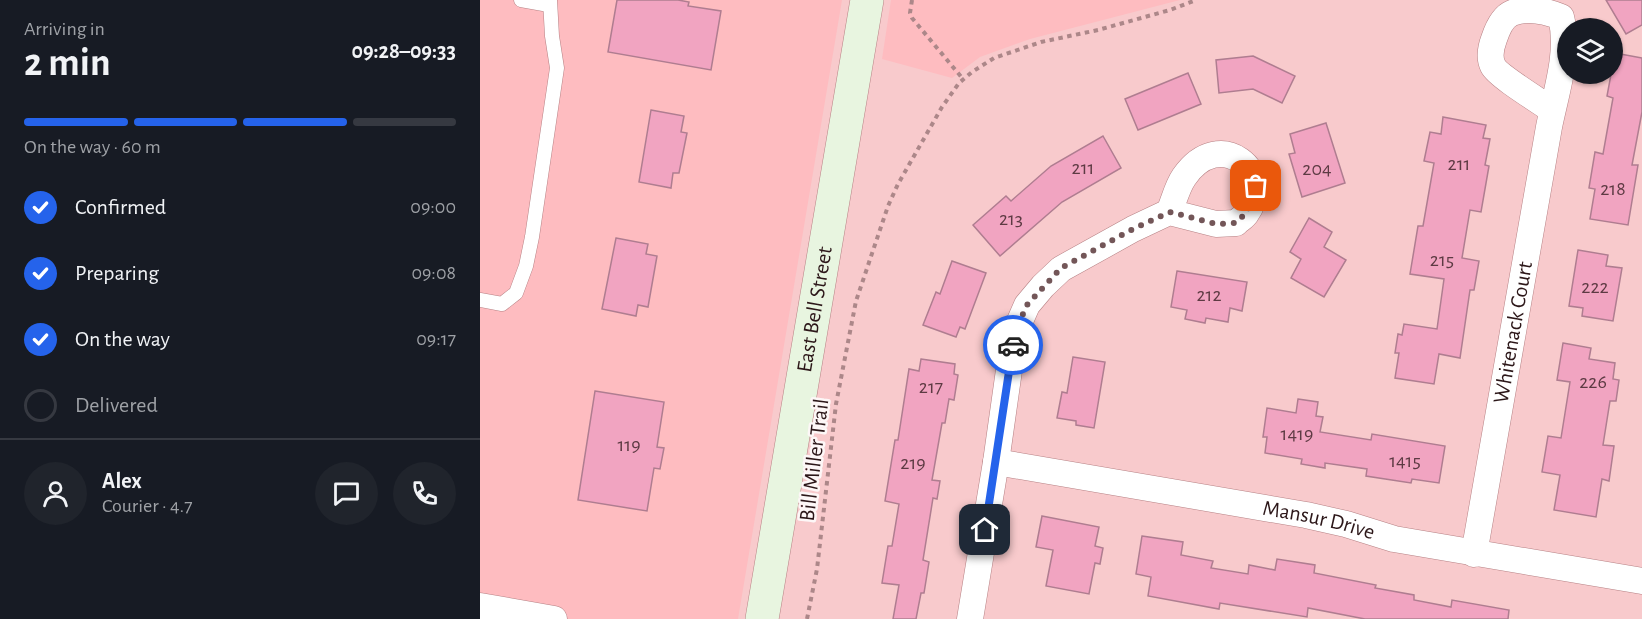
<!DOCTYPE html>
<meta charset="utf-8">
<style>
body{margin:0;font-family:"Alegreya Sans",sans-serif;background:#20242c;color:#f1f3f6;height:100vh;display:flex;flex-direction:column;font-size:22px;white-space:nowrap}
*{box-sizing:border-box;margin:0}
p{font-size:20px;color:#9ea1a6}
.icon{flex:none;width:33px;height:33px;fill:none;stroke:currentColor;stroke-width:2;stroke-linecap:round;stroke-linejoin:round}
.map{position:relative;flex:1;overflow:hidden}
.sheet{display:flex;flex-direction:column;background:#171b24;width:480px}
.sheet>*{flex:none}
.buttons{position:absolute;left:1077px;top:18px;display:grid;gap:12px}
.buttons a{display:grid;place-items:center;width:66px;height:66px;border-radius:50%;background:#171b24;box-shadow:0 2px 4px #0004;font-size:30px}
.pin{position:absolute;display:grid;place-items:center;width:51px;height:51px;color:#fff;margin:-26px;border-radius:12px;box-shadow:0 3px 9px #0006}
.courier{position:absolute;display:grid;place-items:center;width:60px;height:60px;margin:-30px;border:4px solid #2563eb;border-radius:50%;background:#fff;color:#222;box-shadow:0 2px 8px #0007}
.headline em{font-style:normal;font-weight:700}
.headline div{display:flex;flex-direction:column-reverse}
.headline{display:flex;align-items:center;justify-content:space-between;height:102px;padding:0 24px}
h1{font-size:39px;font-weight:700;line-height:45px}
.bar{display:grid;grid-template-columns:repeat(4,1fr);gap:9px 6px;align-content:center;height:72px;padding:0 24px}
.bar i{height:8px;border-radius:4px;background:#363941}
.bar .selected{background:#2563eb}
.bar p{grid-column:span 4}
.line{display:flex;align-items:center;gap:15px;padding:0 24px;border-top:2px solid #363941}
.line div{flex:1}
.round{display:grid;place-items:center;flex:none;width:63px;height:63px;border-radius:32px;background:#20242c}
ol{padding:0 24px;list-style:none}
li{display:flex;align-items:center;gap:18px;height:66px}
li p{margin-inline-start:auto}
li .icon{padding:6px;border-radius:50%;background:#2563eb;color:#fff;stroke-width:4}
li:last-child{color:#9ea1a6}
li i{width:33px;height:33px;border:3px solid #363941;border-radius:50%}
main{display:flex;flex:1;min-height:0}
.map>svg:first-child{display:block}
.built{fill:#febcc0}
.building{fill:#f1a4c1;stroke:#af7d90;stroke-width:1.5}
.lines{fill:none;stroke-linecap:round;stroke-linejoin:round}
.lane-casing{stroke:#b68184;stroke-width:15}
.street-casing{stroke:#b68184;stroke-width:27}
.secondary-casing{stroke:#b68184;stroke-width:34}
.path{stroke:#ac8789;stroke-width:4;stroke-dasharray:4.5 4.5;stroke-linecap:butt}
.lane{stroke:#fff;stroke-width:14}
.street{stroke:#fff;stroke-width:26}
.secondary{stroke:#e8f5e0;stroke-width:33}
.done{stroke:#735658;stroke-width:6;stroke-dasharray:0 10.8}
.route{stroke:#2563eb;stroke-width:8}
.labels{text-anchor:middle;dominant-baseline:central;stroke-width:5;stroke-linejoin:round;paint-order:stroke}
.number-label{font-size:20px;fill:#5d3a43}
.street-label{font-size:22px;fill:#2c1719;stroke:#fdf7f7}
</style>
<main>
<section class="sheet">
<div class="headline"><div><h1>2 min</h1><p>Arriving in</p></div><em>09:28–09:33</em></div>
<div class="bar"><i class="selected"></i><i class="selected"></i><i class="selected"></i><i></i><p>On the way · 60 m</p></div>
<ol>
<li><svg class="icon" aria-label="check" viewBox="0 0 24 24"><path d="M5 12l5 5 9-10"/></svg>Confirmed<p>09:00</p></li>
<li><svg class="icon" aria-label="check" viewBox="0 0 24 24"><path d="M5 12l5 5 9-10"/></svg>Preparing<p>09:08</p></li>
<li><svg class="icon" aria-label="check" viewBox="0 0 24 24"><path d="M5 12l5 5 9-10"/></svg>On the way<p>09:17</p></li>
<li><i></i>Delivered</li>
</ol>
<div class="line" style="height:108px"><a class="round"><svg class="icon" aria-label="person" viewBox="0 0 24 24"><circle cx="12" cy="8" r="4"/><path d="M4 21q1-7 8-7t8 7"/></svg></a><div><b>Alex</b><p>Courier · 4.7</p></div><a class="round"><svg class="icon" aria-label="chat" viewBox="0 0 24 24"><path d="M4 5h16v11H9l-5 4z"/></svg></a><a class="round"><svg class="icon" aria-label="phone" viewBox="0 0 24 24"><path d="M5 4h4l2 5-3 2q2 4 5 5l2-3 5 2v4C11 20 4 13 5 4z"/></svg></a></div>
</section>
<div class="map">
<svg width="1162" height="619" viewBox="0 0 1162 619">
<rect width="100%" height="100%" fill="#f8cacc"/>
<g class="built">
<path d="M0,0h362l-104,619h-258z"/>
<path d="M411,0h289l-150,39 -50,18 -28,21 -70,-19z"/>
</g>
<g class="building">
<path d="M137,0h61l11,2 -1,4 33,5 -10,59 -103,-18z"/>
<path d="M1126,0h36v25l-16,9z"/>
<path d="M1135,53l27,5v54l-10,53h6l-10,60 -38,-6 5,-30 -6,-1 6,-36 8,2 10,-56 -6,-2z"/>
<path d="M773,56l42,20 -13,27 -29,-14 -34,4 -3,-33z"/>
<path d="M708,73l13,31 -63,26 -13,-31z"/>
<path d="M171,110l33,6 -3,16 6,1 -8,40h-6l-2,15 -32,-6z"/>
<path d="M963,117l43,8 -3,13 7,1 -5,26 4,1 -8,46 -11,-2 -8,48 17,3 -5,29h-4l-10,68 -21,-4 -5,30 -39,-6 4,-25h-4l3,-19 4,1 2,-11 33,5 7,-50 -34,-5 8,-48h5l11,-63 -10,-2 6,-29 11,2z"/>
<path d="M846,123l19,60 -43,14 -13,-43 6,-1 -5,-19z"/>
<path d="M623,136l18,32 -59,34 -62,54 -27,-31 33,-29 5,5 40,-35z"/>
<path d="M829,218l23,14 -8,15 22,13 -22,37 -33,-19 10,-19 -11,-7z"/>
<path d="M136,238l32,6 -2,10 11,2 -9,51 -10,-2 -2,11 -34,-7z"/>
<path d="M1098,250l30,5 -2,11 16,2 -9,53 -31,-5 1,-8 -14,-2z"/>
<path d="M472,261l34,12 -21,56 -5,-2 -4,10 -33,-12 13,-33 4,2z"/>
<path d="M697,271l70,11 -5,29 -12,-3 -2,14 -22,-4 -1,5 -20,-4 2,-9 -16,-3z"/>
<path d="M1083,343l28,5 -2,11 26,4 -2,16 6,1 -3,21h-6l-7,44 11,1 -5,35 -7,-2 -6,38 -42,-7 6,-35 -18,-3 6,-36 13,2 9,-56 -13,-2z"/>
<path d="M593,357l32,5 -11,66 -18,-3v-4l-19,-3 5,-26 5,1z"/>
<path d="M441,359l34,5 -1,10 4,1 -4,25 -5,-1 -4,24h-3l-10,57 8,1 -3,18 -4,-1 -10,62 6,2 -5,31h-3l-5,26h-23l6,-34 -17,-2 6,-37h4l7,-42 -14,-3 10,-61h3l11,-71 10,2z"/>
<path d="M115,391l69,11 -7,45 7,1 -4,21 -6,-1 -7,43 -69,-11z"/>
<path d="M818,399l20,3 -2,14 7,1 -3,15 51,8 1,-6 73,12 -6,37 -27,-4 -1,4 -45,-7 1,-7 -42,-6v5l-24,-4 1,-5 -37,-6 2,-16h-4l4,-29 29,5z"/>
<path d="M562,516l57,11 -4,19 8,2 -3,16 -5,-1 -6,31 -43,-8 7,-36 -17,-3z"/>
<path d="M662,536l41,6 -2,13 32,6 -2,7 37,6 1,-9 26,5 2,-11 38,6 -1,8 62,12 -1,3 39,7v5l37,7 1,-7 57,10 -1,9h-143l-57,-11 -1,9 -87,-14 -1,6 -71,-13 3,-19 -15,-3z"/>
</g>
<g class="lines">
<defs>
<g id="lane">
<path d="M41,0l28,5"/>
<path d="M0,300l22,4 14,-11 10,-27 6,-29 25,-169 -5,-32 -2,-36"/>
</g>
<g id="street">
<path id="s1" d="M516,462l310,53 40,9 48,15 248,42"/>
<path id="s2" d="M994,554l75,-427c7,-35 21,-75 12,-110 -15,-6 -34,-10 -49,-4 -10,4 -15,17 -18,26 -3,8 -5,19 -1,27 5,10 48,36 59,44"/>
<path d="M0,606l74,13"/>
<path d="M490,619l26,-157 16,-113 4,-19 11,-25 16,-19 18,-17 72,-40 36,-17 47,12 20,-1c3,-3 8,-6 10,-9 30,-42 -26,-89 -62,-37 -7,10 -10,24 -15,35"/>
</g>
<g id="secondary">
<path id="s3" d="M282,619l105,-619"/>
</g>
</defs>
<use href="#lane" class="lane-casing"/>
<use href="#street" class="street-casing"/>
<use href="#secondary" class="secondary-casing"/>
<g class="path">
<path d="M432,0l-2,13 2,5 51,61"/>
<path d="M327,619l10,-50 19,-165 20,-103 32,-95 10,-22 44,-77 17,-24 13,-11 22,-14 47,-16 57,-12 72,-20 26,-10"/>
</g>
<use href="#lane" class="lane"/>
<use href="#street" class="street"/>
<use href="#secondary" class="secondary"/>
</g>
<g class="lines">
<path class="done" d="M533,345l3,-15 11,-25 34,-37 72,-39 37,-17 46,12 20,-1c13,-12 16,-20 20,-37"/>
<path class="route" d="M505,530l28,-185"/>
</g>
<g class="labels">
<g class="number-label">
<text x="979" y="164">211</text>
<text x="603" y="168">211</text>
<text x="837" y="169">204</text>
<text x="1133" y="189">218</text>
<text x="531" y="219">213</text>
<text x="962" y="260">215</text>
<text x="1115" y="287">222</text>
<text x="729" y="295">212</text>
<text x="1113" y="382">226</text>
<text x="451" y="387">217</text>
<text x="817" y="434">1419</text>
<text x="149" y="445">119</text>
<text x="925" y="461">1415</text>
<text x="433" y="463">219</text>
</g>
<g class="street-label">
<text stroke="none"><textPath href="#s3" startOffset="314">East Bell Street</textPath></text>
<text stroke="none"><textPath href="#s2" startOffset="225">Whitenack Court</textPath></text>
<text transform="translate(334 460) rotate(-83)">Bill Miller Trail</text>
<text stroke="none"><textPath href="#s1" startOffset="328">Mansur Drive</textPath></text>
</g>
</g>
</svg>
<div class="buttons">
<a><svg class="icon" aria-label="layers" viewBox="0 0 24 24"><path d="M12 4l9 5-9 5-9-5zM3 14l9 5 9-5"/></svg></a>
</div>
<div class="pin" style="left:776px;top:186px;background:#ea580c"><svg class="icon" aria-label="bag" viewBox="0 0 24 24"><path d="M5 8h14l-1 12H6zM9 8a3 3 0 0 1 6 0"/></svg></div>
<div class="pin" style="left:505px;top:530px;background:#1f2937"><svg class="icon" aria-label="home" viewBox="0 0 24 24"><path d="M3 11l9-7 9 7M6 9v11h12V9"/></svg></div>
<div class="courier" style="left:533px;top:345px"><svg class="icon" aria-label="car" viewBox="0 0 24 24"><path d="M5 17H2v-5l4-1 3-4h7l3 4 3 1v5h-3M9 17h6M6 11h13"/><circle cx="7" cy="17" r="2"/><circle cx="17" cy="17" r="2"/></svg></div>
</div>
</main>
